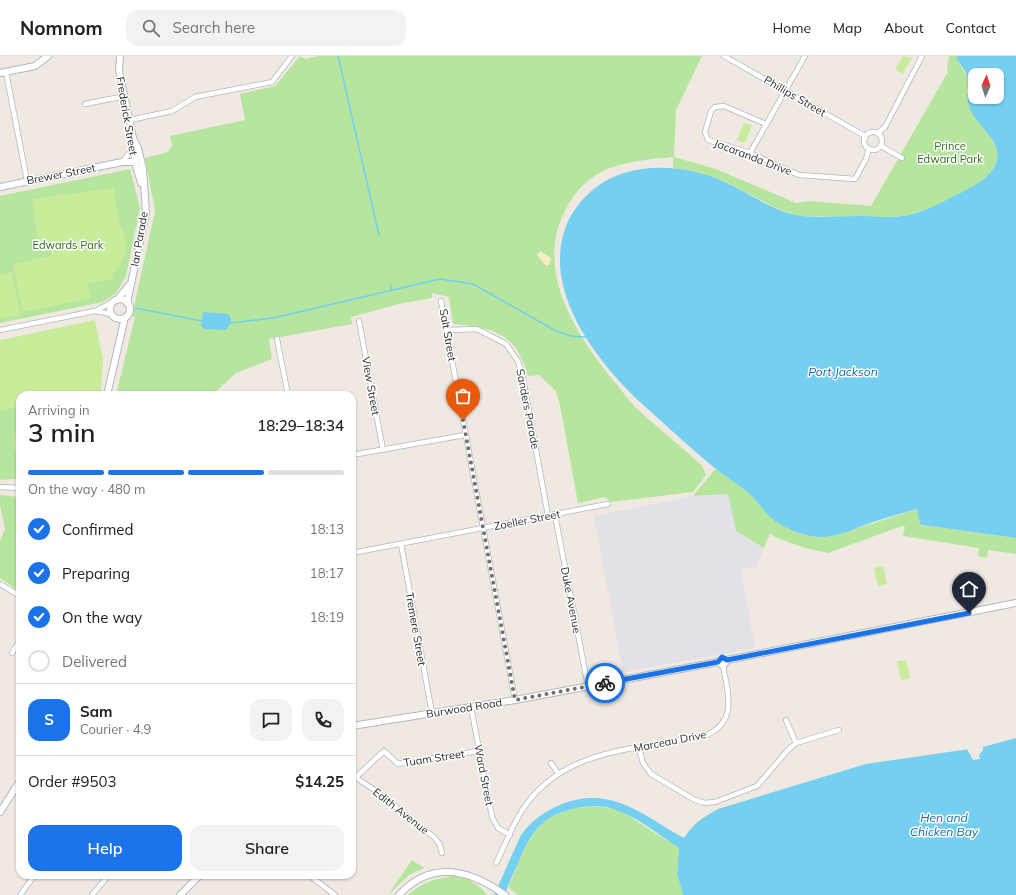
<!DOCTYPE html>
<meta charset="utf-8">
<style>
body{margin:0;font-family:Mulish,sans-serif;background:#f2f2f2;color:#222;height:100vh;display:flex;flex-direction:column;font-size:15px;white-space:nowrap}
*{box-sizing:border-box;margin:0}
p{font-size:13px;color:#767676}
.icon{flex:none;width:22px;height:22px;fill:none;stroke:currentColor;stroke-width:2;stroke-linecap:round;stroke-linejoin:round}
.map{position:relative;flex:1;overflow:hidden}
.drawer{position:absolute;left:16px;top:335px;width:340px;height:488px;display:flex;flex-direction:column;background:#fff;border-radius:12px;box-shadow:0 1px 3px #0004}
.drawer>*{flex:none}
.needle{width:26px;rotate:3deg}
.buttons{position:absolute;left:968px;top:12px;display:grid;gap:8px}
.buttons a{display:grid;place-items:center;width:36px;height:36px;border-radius:8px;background:#fff;box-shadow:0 1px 3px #0004;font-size:20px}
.pin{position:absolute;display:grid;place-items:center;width:34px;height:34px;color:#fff;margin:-41px -17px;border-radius:50% 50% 50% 0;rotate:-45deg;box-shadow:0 0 4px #0007}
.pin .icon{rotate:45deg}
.courier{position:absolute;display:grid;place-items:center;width:40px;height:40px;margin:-20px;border:3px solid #1a73e8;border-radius:50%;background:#fff;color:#222;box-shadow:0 1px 5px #0007}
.overview em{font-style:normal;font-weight:600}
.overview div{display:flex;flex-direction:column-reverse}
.overview{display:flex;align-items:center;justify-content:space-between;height:68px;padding:0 12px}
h1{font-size:26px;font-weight:600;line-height:30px}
.bar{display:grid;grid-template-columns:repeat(4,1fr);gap:6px 4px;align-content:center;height:48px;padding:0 12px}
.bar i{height:5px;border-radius:3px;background:#e0e0e0}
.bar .active{background:#1a73e8}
.bar p{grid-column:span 4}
.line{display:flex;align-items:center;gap:10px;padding:0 12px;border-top:1px solid #e0e0e0}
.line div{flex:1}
.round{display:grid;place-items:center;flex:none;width:42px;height:42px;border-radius:12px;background:#f2f2f2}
ol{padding:0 12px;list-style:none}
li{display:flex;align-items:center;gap:12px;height:44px}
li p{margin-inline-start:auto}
li .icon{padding:4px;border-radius:50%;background:#1a73e8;color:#fff;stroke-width:4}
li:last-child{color:#767676}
li i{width:22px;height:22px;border:2px solid #e0e0e0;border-radius:50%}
.primary-button{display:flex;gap:8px;margin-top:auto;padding:8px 12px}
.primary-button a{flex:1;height:46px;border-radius:12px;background:#1a73e8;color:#fff;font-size:16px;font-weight:600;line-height:46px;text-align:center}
.primary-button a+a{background:#f2f2f2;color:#222}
header{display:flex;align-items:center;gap:24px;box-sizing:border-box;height:56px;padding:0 20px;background:#fff;border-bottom:1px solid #e0e0e0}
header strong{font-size:19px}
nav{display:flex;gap:22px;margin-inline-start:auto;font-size:14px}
.search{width:280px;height:36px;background:#f2f2f2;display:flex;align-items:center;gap:10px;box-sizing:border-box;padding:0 14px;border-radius:12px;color:#767676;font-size:15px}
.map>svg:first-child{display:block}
.industrial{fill:#e3e1e8}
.green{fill:#b6e59e}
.sand{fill:#f3ecc5}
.pitch{fill:#c9ec9a}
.water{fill:#75cff0;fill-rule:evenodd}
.pier{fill:#efe9e1}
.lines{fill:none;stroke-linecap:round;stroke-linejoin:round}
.stream{stroke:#75cff0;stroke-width:1.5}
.street-casing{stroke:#b4b7c1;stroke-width:6}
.secondary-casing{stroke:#b4b7c1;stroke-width:8}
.street{stroke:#fff;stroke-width:4.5}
.secondary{stroke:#fff;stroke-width:6}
.done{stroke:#726f6d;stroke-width:4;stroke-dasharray:0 7.2}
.route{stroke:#1a73e8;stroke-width:5}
.labels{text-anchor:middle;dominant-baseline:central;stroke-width:3;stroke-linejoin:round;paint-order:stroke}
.street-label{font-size:11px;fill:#2e2e2e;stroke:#fff}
.park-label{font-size:11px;fill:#2c6e1b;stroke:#fff}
.water-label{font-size:12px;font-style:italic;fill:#0d6fa3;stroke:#fff}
</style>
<header>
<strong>Nomnom</strong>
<div class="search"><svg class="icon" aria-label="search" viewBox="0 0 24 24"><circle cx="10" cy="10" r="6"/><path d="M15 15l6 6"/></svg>Search here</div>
<nav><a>Home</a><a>Map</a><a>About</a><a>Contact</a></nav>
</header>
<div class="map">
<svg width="1016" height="839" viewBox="0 0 1016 839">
<rect width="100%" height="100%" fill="#efe9e1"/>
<path class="industrial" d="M728,438l8,37 28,17 -8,18 -15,4 14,78 -132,24 -29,-156 99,-20z"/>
<g class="green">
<path d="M300,0l6,3 12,-3h384l-26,54 -2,47 42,12 80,34 13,-2 62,5 77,-134 -1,-3 2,-13h9l-1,2 12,23 -2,11 30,58v10l-6,14 -14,10 -39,21 -29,10 -26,3 -85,-2 -22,-8 -50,-26 -25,-9 -28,-5v-11c-50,5 -86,7 -110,58 -27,58 14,121 50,165 8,9 15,20 23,28 22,20 45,38 66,58l4,9 -13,17 -82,10 -6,-5 -27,6 -18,-98 -4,-14 -17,-16 -11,1c-11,-42 -34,-49 -75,-52l-4,-27 -17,-4v5l-33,6 -48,13 1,7 -83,15 3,20 -36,14 -24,22h-96l19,-78 -3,-1 23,-105 -10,-53 23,-6 4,-6 -2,-10 75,-16 -5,-26 35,-8z"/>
<path d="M130,113l10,39 -14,68 -10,17 -13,9 -103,21v-127z"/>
<path d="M101,333l-2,6h-32z"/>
<path d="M20,350v74l-7,-1 -13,1v-70z"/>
<path d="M715,413c11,8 23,14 33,23 8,7 13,16 21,23 16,16 42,25 65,21l83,-27 3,15 3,1 93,13v16l-28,-4 -1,8 -9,-2 1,-8 -76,-12 2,-9 -3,-1 -74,27 -23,-5 -30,-11 -5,-4 -6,15 -28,-17 -8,-37 -35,2z"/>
<path d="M0,439l20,2v95l-20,-14v-37l5,-12 -5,-24z"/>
<path d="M589,751h13l17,3 60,38 -2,25 6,22h-165l-10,-8c21,-43 23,-76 81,-80z"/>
<path d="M412,804l12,8 -15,7 -21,20z"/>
<path d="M454,820c13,2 25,8 33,19h-79c13,-12 28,-17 46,-19z"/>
</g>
<path class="sand" d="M540,195l11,7 -1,6 -4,2 -9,-11z"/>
<g class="pitch">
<path d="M903,0l9,2 -10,16 -7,-5z"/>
<path d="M744,67l8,2 -7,18 -8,-3z"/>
<path d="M114,132c2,12 2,26 6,37 1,3 3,6 4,9 5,15 -1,30 -12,40l1,5 -26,5 4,14 -68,14 -10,-48 38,-8 -1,-8 -11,1 -7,-50z"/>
<path d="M12,216l8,43 -20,4v-44z"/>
<path d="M95,264l8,40 -2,29 -27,6h-54v11l-20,5v-71z"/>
<path d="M20,367v38c-9,-13 -8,-24 0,-38z"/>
<path d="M883,510l4,18 -9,2 -4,-18z"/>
<path d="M906,604l4,18 -9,2 -4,-19z"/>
</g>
<g class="water">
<path d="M958,0h58v482l-93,-13 -3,-1 -3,-15c-15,4 -29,8 -44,13 -17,6 -36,16 -54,15 -17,-1 -39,-10 -51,-22 -8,-9 -14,-18 -23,-25 -9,-7 -19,-13 -28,-20 -23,-19 -46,-40 -68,-60 -41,-36 -90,-95 -89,-152 1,-29 12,-51 34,-69 36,-30 96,-25 135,-5 23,11 47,29 73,32 20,2 41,0 62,0 15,1 30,2 45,-1 21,-5 39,-16 57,-25 13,-7 28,-15 31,-31 4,-20 -23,-35 -28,-53 -3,-8 0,-15 0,-23 -1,-9 -8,-18 -13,-25zM975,19h22v22h-22z"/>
<path d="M203,256l25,2 3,4v5l-5,7 -22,-1 -3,-3z"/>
<path d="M1016,682v157h-333l-6,-22 2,-25c-20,-13 -40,-30 -63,-38 -12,-5 -27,-4 -39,-2 -35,7 -47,25 -59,56 -5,10 -10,20 -13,31h-11l27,-60c11,-15 24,-24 41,-31 50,-19 80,11 122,34 11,-16 17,-19 34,-29l148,-45 117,-17z"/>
</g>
<path class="pier" d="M983,691v3l-4,5 1,4 -7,1 -6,-11z"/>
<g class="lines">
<g class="stream">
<path d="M338,0l41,179"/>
<path d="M390,229l2,5"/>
<path d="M135,252l67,13"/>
<path d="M230,267l43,-5 167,-39 33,5 83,47 15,5 14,1"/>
</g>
<defs>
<g id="street">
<path d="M724,0l141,80"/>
<path d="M6,16l21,109"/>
<path d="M85,48l40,-8"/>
<path d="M130,64l42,-9 23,-14 77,-15 20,-26"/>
<path d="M766,68l-42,-18 -9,1 -4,4 -6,21 3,8 42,13 49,22 56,4 11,-20 3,-10"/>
<circle cx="873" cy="85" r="9"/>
<path d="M878,77l7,-6 37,-71"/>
<path d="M881,90l21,12"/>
<path d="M750,97l55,-97"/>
<path d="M122,106l11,-13"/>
<path d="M441,245l74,399"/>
<path d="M95,255l16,3"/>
<path d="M359,265l24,129"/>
<path d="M0,274l95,-19 20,-10"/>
<path d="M447,274l30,-1 29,15 12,17 5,17 25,138"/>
<path d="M277,283l11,56"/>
<path d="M352,399l113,-20"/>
<path d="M0,431l20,1"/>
<path d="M555,459l33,171"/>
<path d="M401,488l31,169"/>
<path d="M352,497l256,-49"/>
<path d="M0,528l20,12"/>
<path d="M12,597l8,-13"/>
<path d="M471,651l21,110 6,11 12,7"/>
<path d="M786,664l10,23"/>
<path d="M639,692l4,15 8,11 44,26 10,3 10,-1 42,-16 31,-36 8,-7 43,-13"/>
<path d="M551,707l7,10"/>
<path d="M352,719l24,16 59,47 5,7 2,8"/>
<path d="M356,721l28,-26 14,13 81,-13"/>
<path d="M496,807c9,-17 16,-38 27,-54 42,-63 117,-59 184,-74 31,-15 21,-42 16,-69"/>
<path d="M309,819l26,20"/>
<path d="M20,839l15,-20"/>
<path d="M92,839l17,-20"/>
</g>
<g id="secondary">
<path d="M120,0l-1,14 14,68 2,24 6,21"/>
<path d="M0,17l35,-7 13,-10"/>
<path d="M0,131l122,-25h13"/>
<circle cx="120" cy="253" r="10"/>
<path d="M117,244l12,-15"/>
<path d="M127,247l19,-90 -3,-44 -5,-21 -5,-10"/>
<path d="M107,339l18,-78"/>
<path d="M727,604l289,-57"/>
<path d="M718,606l5,4 4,-6"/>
<path d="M352,670l163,-26 203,-38"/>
<path d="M0,756l20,-31"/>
<path d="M180,839l20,-20"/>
<path d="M399,839c33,-36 71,-25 106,0"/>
</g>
</defs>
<use href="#street" class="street-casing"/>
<use href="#secondary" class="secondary-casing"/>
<use href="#street" class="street"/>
<use href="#secondary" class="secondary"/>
</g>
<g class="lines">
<path class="done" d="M463,364l52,280 90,-17"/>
<path class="route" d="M605,627l113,-21 4,-5 5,3 242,-47"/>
</g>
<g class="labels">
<g class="street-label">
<text transform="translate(795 40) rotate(30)">Phillips Street</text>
<text transform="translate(127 60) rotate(80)">Frederick Street</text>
<text transform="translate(753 101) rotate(21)">Jacaranda Drive</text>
<text transform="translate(61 118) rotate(-11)">Brewer Street</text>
<text transform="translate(139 183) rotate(-80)">Ian Parade</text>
<text transform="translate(448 279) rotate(80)">Salt Street</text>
<text transform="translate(371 330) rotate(80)">View Street</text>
<text transform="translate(528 353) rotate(79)">Sanders Parade</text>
<text transform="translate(527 464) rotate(-11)">Zoeller Street</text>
<text transform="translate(571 544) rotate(79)">Duke Avenue</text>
<text transform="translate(416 573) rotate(80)">Tremere Street</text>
<text transform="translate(464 652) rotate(-9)">Burwood Road</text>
<text transform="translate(670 685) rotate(-11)">Marceau Drive</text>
<text transform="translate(434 702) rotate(-9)">Tuam Street</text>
<text transform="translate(484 719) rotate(79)">Ward Street</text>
<text transform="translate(401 755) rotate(38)">Edith Avenue</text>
</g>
<g class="park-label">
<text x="950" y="90">Prince<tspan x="950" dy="13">Edward Park</tspan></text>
<text x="68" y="189">Edwards Park</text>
</g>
<g class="water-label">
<text x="843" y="315">Port Jackson</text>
<text x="944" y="761">Hen and<tspan x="944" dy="14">Chicken Bay</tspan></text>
</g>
</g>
</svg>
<div class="buttons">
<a><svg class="needle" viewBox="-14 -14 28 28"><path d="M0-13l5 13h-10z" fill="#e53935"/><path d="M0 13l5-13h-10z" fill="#767676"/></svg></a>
</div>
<div class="pin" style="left:463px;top:364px;background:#ea580c"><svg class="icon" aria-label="bag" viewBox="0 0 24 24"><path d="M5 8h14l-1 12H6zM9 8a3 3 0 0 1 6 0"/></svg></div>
<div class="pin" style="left:969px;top:557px;background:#1f2937"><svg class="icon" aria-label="home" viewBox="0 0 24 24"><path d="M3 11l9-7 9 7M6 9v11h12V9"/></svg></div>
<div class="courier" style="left:605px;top:627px"><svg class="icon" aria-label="bike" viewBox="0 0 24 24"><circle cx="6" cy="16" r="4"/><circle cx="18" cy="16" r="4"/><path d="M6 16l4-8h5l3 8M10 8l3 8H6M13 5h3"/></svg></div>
<section class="drawer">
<div class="overview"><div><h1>3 min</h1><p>Arriving in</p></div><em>18:29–18:34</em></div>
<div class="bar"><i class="active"></i><i class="active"></i><i class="active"></i><i></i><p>On the way · 480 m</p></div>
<ol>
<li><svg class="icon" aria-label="check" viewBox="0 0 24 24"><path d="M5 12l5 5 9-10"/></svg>Confirmed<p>18:13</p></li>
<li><svg class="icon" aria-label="check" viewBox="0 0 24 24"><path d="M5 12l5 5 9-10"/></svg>Preparing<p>18:17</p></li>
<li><svg class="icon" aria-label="check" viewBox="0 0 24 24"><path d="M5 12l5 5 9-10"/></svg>On the way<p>18:19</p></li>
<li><i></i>Delivered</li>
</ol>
<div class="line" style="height:72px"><b class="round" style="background:#1a73e8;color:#fff">S</b><div><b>Sam</b><p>Courier · 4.9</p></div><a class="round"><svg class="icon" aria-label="chat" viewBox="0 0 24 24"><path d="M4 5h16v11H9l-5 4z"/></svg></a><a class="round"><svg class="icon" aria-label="phone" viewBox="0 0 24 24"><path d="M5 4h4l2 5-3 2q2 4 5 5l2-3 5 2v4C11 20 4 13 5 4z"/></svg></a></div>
<div class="line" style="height:52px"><div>Order #9503</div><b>$14.25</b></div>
<div class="primary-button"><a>Help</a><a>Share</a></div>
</section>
</div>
